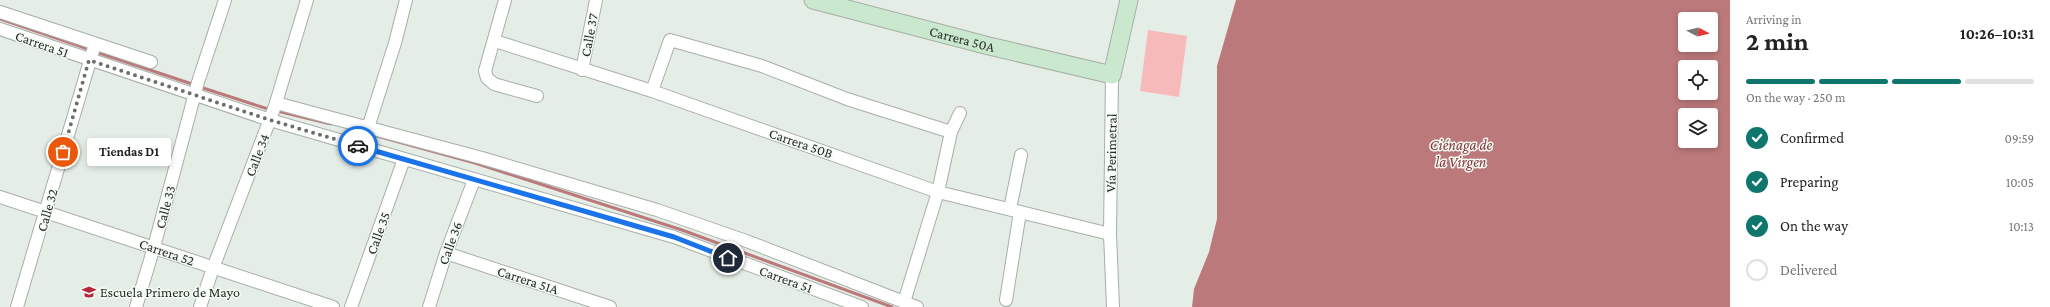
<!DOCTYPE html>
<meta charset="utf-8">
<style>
body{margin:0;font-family:"Crimson Pro",serif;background:#f2f2f2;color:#222;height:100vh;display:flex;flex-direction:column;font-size:15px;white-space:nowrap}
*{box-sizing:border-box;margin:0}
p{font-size:13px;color:#767676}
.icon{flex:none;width:22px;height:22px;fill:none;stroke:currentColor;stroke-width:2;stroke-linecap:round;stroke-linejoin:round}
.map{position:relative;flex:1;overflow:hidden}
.details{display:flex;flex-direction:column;background:#fff;width:320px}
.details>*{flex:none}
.needle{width:26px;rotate:97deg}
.buttons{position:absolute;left:1678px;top:12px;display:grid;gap:8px}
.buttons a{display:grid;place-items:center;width:40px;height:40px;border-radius:4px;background:#fff;box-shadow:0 2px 6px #0003;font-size:20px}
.pin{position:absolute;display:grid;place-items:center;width:34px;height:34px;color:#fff;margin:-17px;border:2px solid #fff;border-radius:50%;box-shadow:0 1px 4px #0007}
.courier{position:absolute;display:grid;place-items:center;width:40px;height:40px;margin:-20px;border:3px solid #1a73e8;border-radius:50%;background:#fff;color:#222;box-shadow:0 1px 5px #0007}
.bubble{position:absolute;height:28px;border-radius:4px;background:#fff;box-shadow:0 2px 6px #0003;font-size:13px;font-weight:700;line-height:28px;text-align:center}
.head em{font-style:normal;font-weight:700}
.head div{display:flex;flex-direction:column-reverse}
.head{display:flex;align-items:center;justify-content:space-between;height:68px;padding:0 16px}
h1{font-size:26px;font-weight:700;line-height:30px}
.bar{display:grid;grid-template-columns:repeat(4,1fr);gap:6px 4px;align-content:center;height:48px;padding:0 16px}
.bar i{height:5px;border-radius:3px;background:#e0e0e0}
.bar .on{background:#0f766e}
.bar p{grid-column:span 4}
ol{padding:0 16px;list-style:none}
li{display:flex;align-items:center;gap:12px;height:44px}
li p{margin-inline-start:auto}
li .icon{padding:4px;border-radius:50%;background:#0f766e;color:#fff;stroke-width:4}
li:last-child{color:#767676}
li i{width:22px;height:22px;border:2px solid #e0e0e0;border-radius:50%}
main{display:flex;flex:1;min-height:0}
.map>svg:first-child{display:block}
.green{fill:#f6babb}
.water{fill:#bc797b;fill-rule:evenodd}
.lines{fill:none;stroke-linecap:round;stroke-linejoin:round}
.stream{stroke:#bc797b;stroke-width:3}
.street-casing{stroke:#a7aea7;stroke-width:14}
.secondary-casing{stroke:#a7aea7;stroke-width:19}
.street{stroke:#fff;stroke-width:12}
.secondary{stroke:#c9e8ce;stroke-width:17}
.done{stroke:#6b706b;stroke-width:4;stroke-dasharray:0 7.2}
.route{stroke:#1a73e8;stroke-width:5}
.labels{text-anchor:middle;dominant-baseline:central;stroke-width:3;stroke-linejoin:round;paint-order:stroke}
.street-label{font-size:14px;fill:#292c29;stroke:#f3fbf3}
.poi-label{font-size:14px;fill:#292c29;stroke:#f3fbf3;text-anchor:start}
.water-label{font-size:15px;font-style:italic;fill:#87343b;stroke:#f3fbf3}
</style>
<main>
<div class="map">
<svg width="1730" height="307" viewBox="0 0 1730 307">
<rect width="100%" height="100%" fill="#e5eee6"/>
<path class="green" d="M1148,30l39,6 -8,61 -39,-6z"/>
<path class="water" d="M1236,0h494v307h-538l2,-18 15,-37 8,-33v-153zM1685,19h26v26h-26zM1685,67h26v26h-26zM1685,115h26v26h-26z"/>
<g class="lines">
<g class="stream">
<path d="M0,19l91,31"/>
<path d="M96,52l99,33"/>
<path d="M200,87l71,23"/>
<path d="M277,111l54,13"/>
<path d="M366,133l109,30 207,67 210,77"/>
</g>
<defs>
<g id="street">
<path d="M505,0l-20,71 2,7 7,6 43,12"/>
<path d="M0,12l151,50"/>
<path d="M0,29l270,91 404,117 188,70"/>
<path d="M495,41l157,50 286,101 172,42"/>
<path d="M582,70l14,-70"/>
<path d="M1112,75l-2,159 3,73"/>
<path d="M199,79l26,-79"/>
<path d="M652,91l18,-51 92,26 85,33 104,33"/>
<path d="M276,103l206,55 175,52 92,32 168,65"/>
<path d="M368,128l27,-85 11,-43"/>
<path d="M0,197l333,110"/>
<path d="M1010,209l11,-54"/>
<path d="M446,253l164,54"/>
<path d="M1006,300l14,-88"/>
<path d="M904,302l34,-110 13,-60 9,-19"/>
<path d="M17,307l78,-263"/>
<path d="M136,307l18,-60 44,-165"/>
<path d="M200,307l13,-39 62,-162 32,-106"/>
<path d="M351,307l53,-148"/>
<path d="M429,307l17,-54 28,-73"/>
</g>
<g id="secondary">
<path id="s1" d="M813,0l176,46 123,29 17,-75"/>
</g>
</defs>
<use href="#street" class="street-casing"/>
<use href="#secondary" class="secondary-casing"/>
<use href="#street" class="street"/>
<use href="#secondary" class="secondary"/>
</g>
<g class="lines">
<path class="done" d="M63,152l26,-92 181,60 88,26"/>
<path class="route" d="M358,146l316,91 54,21"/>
</g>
<defs>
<symbol id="school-bare" viewBox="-9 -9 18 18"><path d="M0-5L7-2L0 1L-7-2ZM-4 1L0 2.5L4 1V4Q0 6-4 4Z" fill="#b6243e" stroke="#f3fbf3" stroke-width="2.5" paint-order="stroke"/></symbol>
</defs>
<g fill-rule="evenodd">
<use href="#school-bare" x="79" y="282" width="20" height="20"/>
</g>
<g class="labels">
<g class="street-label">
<text transform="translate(589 35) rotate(-79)">Calle 37</text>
<text stroke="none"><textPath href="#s1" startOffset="154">Carrera 50A</textPath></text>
<text transform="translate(42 44) rotate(19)">Carrera 51</text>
<text transform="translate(801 143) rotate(19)">Carrera 50B</text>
<text transform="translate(1111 153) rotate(-89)">Vía Perimetral</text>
<text transform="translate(257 155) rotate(-69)">Calle 34</text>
<text transform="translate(165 207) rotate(-75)">Calle 33</text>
<text transform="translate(47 210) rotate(-74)">Calle 32</text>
<text transform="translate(378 233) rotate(-70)">Calle 35</text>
<text transform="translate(450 243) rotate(-70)">Calle 36</text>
<text transform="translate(167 252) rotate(19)">Carrera 52</text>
<text transform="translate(786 279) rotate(20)">Carrera 51</text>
<text transform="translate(528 280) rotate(18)">Carrera 51A</text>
</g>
<g class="poi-label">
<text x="100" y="292">Escuela Primero de Mayo</text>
</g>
<g class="water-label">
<text x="1461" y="145">Ciénaga de<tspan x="1461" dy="17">la Virgen</tspan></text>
</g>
</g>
</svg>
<div class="buttons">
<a><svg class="needle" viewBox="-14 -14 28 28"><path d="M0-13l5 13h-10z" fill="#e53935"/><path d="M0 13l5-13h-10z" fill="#767676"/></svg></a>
<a><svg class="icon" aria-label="locate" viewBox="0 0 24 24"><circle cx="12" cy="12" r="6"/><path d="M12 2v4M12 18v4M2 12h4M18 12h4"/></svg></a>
<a><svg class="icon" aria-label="layers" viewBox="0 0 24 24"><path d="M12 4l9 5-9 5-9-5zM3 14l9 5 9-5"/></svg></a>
</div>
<div class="pin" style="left:63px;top:152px;background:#ea580c"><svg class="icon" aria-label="bag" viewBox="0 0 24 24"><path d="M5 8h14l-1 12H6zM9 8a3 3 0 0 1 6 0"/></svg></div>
<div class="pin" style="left:728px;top:258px;background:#1f2937"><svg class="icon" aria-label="home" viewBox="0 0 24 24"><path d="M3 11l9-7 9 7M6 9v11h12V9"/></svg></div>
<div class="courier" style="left:358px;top:146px"><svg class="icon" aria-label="car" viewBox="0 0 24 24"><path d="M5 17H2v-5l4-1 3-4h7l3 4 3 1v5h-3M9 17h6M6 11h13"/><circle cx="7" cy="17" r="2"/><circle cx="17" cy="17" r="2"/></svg></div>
<div class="bubble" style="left:87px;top:138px;width:84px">Tiendas D1</div>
</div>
<section class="details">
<div class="head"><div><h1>2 min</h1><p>Arriving in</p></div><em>10:26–10:31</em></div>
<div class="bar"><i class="on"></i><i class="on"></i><i class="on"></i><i></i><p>On the way · 250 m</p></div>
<ol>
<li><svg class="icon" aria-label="check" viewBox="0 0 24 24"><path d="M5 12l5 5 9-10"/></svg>Confirmed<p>09:59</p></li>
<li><svg class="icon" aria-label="check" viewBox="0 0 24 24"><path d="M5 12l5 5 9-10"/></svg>Preparing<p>10:05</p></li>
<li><svg class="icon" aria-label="check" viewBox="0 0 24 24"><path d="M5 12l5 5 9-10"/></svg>On the way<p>10:13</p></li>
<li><i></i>Delivered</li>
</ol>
</section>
</main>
